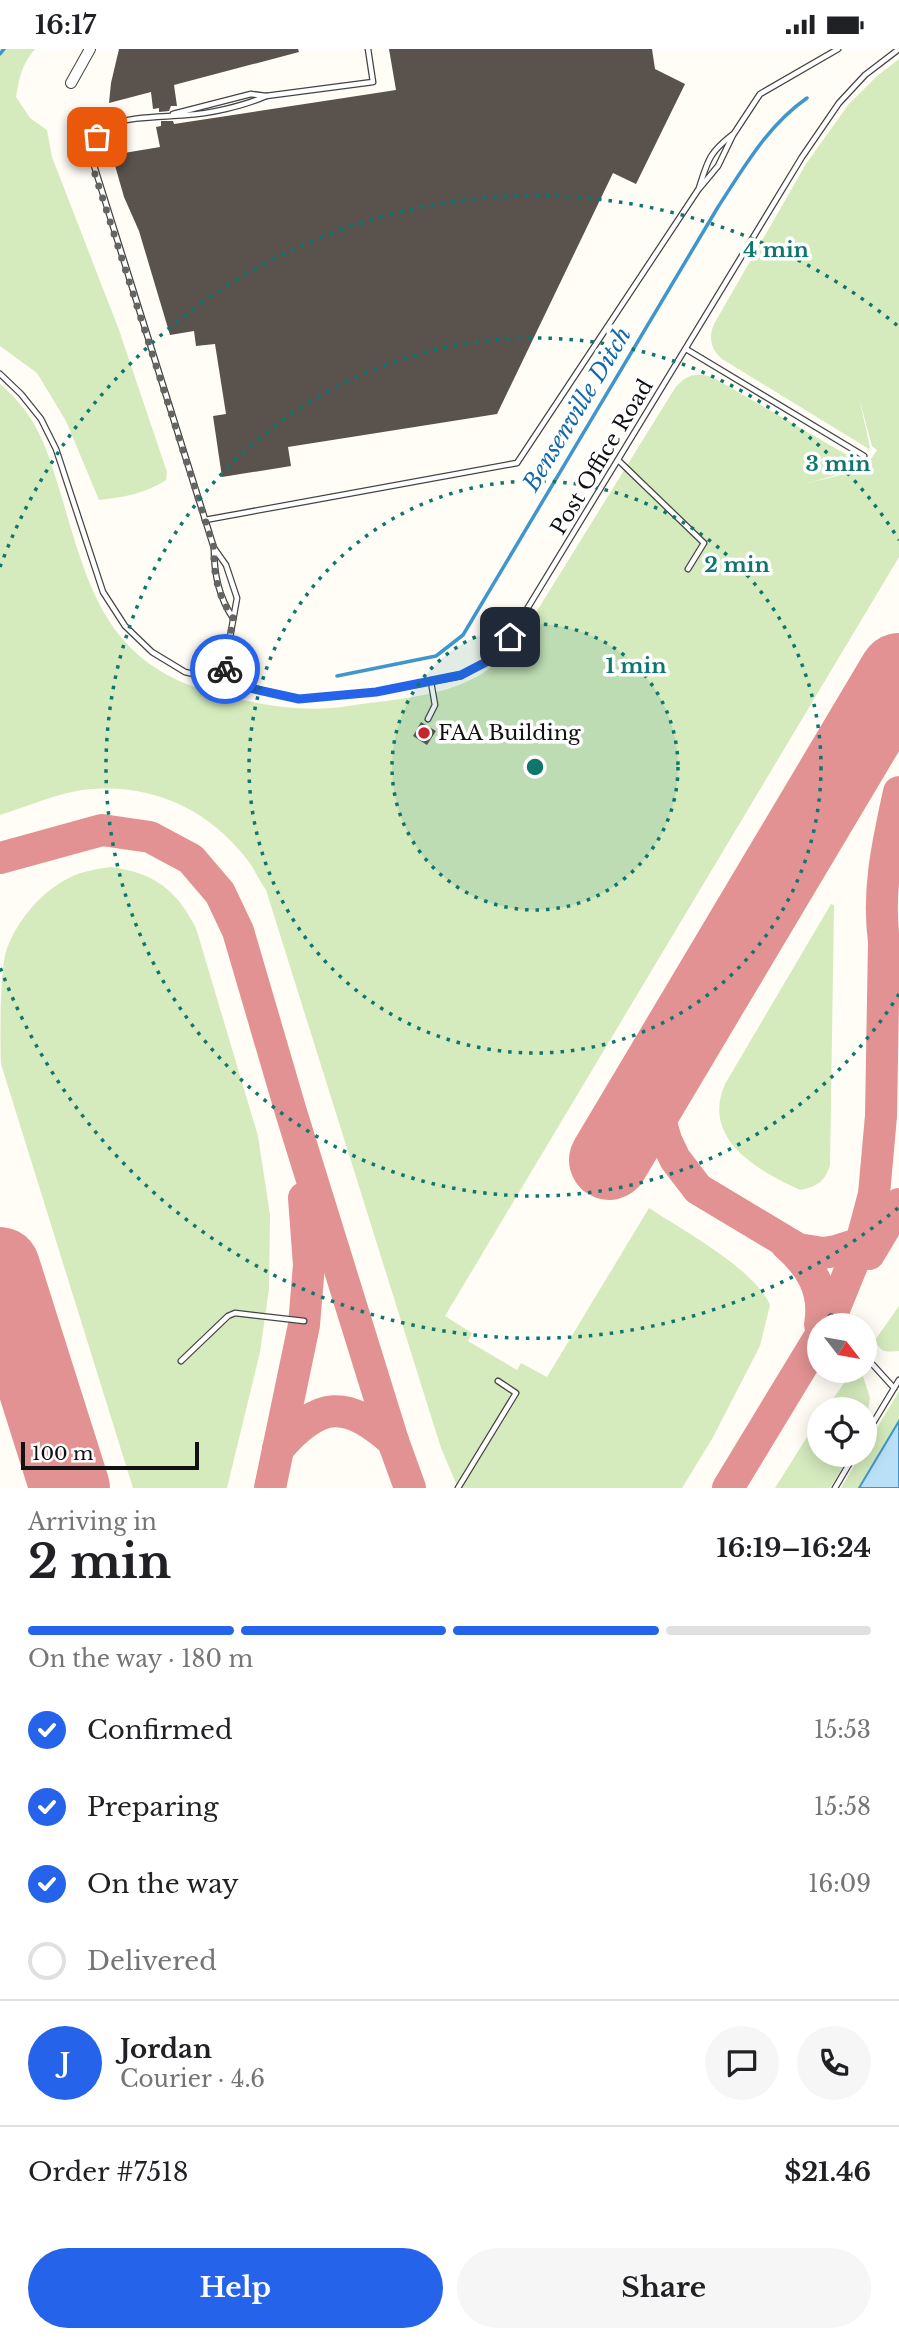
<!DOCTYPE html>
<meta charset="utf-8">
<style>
body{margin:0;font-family:"Libre Baskerville",serif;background:#f6f6f6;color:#202124;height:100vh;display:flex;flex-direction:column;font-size:26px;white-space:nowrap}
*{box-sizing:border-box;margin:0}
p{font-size:23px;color:#757577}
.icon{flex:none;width:38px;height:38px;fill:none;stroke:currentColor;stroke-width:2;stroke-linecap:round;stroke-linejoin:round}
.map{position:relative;height:1439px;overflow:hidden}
.sheet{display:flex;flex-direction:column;background:#fff;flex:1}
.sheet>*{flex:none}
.needle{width:46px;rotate:121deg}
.controls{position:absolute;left:807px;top:1264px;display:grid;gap:14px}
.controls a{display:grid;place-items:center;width:70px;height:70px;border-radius:50%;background:#fff;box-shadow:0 4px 18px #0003;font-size:35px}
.scale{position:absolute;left:21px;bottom:18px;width:178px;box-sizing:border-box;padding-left:7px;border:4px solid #111;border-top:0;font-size:19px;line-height:24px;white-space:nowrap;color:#111;-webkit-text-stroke:5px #fff;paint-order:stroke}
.pin{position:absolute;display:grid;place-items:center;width:60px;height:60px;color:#fff;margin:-30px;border-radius:14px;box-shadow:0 4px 10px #0006}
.courier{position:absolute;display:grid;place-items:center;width:70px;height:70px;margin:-35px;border:5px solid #2563eb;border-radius:50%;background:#fff;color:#222;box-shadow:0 2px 9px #0007}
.summary em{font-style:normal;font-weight:700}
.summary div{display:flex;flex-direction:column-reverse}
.summary{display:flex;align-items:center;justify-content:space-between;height:119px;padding:0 28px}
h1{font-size:46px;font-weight:700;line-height:52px}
.bar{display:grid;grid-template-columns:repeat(4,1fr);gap:10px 7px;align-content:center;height:84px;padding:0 28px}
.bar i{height:9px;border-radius:5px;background:#e0e0e0}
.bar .active{background:#2563eb}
.bar p{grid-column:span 4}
.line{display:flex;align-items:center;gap:18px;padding:0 28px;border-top:2px solid #e0e0e0}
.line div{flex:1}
.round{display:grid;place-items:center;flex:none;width:74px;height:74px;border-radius:37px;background:#f6f6f6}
ol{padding:0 28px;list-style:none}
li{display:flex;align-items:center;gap:21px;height:77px}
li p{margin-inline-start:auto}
li .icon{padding:7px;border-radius:50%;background:#2563eb;color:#fff;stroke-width:4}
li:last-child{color:#757577}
li i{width:38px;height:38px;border:4px solid #e0e0e0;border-radius:50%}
.primary-button{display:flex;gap:14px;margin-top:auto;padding:14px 28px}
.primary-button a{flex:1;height:80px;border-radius:42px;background:#2563eb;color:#fff;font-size:28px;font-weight:700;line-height:80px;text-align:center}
.primary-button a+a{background:#f6f6f6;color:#202124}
.status{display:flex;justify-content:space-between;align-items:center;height:49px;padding:0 35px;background:#fff;direction:ltr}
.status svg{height:19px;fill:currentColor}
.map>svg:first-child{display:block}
.green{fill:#d5ebbd}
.water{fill:#b9e0f7;stroke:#3f96cf;stroke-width:2}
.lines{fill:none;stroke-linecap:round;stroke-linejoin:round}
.stream{stroke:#3f96cf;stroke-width:3.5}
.taxiway{stroke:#e29292;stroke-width:32}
.runway{stroke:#e29292;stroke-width:80}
.building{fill:#5a524d}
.service-casing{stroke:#444;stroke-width:7}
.minor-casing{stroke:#444;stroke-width:12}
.service{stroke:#fff;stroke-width:4.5}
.minor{stroke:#fff;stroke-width:10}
.done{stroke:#646461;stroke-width:7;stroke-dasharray:0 12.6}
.route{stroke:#2563eb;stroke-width:9}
.ring{fill:none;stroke:#0f766e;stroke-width:3.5;stroke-dasharray:3.5 7}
.poi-dot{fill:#c4262e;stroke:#fff;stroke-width:2.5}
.labels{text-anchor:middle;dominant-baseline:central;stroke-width:7;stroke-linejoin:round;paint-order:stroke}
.street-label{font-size:21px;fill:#111;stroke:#fff}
.poi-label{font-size:21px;fill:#111;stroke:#fff;text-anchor:start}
.water-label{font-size:23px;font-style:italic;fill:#1768a6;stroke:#fff}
.centre{fill:#0f766e;stroke:#fff;stroke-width:3.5}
.ring-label{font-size:21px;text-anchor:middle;font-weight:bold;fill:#0f766e;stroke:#fff;stroke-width:7;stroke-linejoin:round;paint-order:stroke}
</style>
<div class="status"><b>16:17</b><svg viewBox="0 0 49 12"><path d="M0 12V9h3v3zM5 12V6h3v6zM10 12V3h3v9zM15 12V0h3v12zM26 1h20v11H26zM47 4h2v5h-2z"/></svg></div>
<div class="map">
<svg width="899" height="1439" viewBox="0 0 899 1439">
<rect width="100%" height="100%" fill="#fffdf5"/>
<g class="green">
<path d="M0,0h35c-13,15 -16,29 -19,48l14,21 17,12 5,27 67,173 48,142 -1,8c-19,13 -45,18 -67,20l-33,-79 -29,-48 -37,-27z"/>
<path d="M899,10v498l-454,759 27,17 -4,8 49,29 4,-7 26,14 102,-169c32,21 107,62 121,97l-10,41 -48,93 -30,49h-224l-17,-40 -175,-558c-7,-10 -12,-22 -20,-32 -41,-52 -99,-76 -164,-68 -27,4 -56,17 -82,25v-431c36,30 46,62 59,104 30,100 45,176 158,206 43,11 87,19 131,12 65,-10 117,-8 166,-58l161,-260c11,-13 20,-16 37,-11l149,86 -4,6 -49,14 49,-12 5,2 15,-23 -5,-4 -13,-48 11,49 -1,2 -147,-90c-11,-10 -14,-21 -8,-35l92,-160 42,-59 29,-29z"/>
<path d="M111,818c43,6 65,22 85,61l62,208 12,79 -1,74 -9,63 -33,136h-94l-132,-424c-1,-26 -1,-84 4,-109 9,-31 35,-63 64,-77 13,-7 28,-9 42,-11z"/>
<path d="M831,855l3,1 -4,260c-5,17 -14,22 -30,25 -43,-20 -99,-51 -75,-106z"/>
<path d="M899,1257v45c-14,1 -18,2 -24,-11z"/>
<path d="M853,1321h8l9,28 -5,31 -1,-20h-38z"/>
<path d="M899,1342v97h-58l20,-34h3l1,-6z"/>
<path d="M819,1369v36h32l-21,34h-55z"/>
</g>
<path class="water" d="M899,1372v67h-40z"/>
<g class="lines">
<g class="stream">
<path d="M0,5l4,-5"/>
<path d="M337,627l99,-20 27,-21 255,-428c26,-40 50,-82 89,-109"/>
</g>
<g class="taxiway">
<path d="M0,809l102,-28 48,7 41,22 29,34 18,38 53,181 102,329 17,47"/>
<path d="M663,1019l-6,41 9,31 9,19 23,30 100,60 25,4 13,-2 25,-8 12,-7"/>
<path d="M786,1195c25,22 40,46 34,81"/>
<path d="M869,1205l30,-50"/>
<path d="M831,1268l30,-74 13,-49 7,-78 3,-174c-7,-53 4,-99 15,-150"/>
<path d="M278,1400c41,-48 68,-50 115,-8"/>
<path d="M270,1439l34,-163 5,-60 -5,-67"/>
<path d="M728,1439l91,-150"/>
</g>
<g class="runway">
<path d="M609,1111l290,-487"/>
<path d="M0,1218l70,221"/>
</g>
</g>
<g class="building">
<path d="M119,0h179l1,3 -125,33 3,21h-6l-2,5 -10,1v-4l-6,1 -2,-17 -42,11 2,-20z"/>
<path d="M389,0h263l3,20 30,15 -49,100 -23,-11 -116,241 -209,33 3,19 -69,11 -9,-61 13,-2 -11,-70 -19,2 -2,-15 -24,4 -31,-104 -15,-34 -12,-42 48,-8 -4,-20 5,-1v-5h12l1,3 222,-34z"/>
<path d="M421,673l15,9 -9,14 -14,-9z"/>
</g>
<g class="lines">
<defs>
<g id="service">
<path d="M173,65l78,-20 15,2 107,-14 -5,-33"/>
<path d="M699,139c9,-28 10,-35 33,-53"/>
<path d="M686,300l178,107"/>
<path d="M0,325l21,20 20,25 15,30 47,143 22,34 27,26 33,20 114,27 77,-7 85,-16 27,-15 22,-24 292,-480 37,-54 26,-28 34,-26"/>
<path d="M618,411l86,83 -16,26"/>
<path d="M205,471l312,-57 181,-273 20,-24 15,-31 27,-41 78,-45"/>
<path d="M214,499l12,17 11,33 -15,84"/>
<path d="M233,569c-15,-22 -19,-45 -19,-70l-122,-389c2,-13 5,-25 17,-33 18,-10 56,-9 76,-11 24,-1 59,-9 81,-19"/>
<path d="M428,670l7,-14 -4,-23"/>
<path d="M831,1268l7,8"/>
<path d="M864,1306l30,33"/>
<path d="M181,1312l47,-45 7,-3 69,8"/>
<path d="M864,1389l35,-58"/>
<path d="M458,1439l58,-95 -18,-12"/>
<path d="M835,1439l20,-34"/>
</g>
<path id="minor" d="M71,34l19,-34"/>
</defs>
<use href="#service" class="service-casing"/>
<use href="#minor" class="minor-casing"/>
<use href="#service" class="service"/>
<use href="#minor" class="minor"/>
</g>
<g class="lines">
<path class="done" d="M97,88l-5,22 2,12 120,377c-1,26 4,48 19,70l-8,51"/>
<path class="route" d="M225,620l-3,13 77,17 77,-7 85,-17 27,-14 22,-24"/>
</g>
<circle cx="535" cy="718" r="143" fill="#0f766e" fill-opacity=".12"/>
<g class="ring">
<circle cx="535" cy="718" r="143"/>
<circle cx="535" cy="718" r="286"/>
<path d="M899 945A429 429 0 1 1 899 491"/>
<path d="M898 1159A571 571 0 0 1 0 918M0 518A571 571 0 0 1 898 277"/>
</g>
<circle class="poi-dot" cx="424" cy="684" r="7"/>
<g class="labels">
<g class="street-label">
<text transform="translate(602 408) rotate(-59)">Post Office Road</text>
</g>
<g class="poi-label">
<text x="438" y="684">FAA Building</text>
</g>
<g class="water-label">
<text transform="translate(577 360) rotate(-59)">Bensenville Ditch</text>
</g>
</g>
<circle cx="535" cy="718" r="10" class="centre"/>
<g class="ring-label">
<text x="776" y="208">4 min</text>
<text x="838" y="422">3 min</text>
<text x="737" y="523">2 min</text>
<text x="636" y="624">1 min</text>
</g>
</svg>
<div class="controls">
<a><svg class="needle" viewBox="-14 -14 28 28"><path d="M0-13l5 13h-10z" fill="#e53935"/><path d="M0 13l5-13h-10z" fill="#757577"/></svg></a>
<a><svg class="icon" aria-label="locate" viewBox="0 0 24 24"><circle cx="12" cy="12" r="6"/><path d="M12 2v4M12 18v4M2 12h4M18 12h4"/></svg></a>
</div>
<div class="scale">100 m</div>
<div class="pin" style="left:97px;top:88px;background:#ea580c"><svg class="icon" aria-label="bag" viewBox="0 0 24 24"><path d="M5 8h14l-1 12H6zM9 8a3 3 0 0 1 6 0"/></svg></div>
<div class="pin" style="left:510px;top:588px;background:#1f2937"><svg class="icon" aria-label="home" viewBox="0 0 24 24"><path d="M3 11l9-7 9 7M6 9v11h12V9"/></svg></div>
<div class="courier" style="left:225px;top:620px"><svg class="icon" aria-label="bike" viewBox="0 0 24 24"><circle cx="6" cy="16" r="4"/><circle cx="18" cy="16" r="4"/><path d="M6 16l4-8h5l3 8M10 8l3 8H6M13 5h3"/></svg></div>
</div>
<section class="sheet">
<div class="summary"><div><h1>2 min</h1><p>Arriving in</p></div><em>16:19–16:24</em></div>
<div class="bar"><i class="active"></i><i class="active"></i><i class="active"></i><i></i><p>On the way · 180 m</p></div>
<ol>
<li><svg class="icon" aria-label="check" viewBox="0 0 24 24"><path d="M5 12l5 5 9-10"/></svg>Confirmed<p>15:53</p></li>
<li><svg class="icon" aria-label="check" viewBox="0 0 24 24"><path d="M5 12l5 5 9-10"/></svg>Preparing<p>15:58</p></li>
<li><svg class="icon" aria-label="check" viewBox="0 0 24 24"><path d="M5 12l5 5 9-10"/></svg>On the way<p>16:09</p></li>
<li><i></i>Delivered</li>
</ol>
<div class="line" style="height:126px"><b class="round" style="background:#2563eb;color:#fff">J</b><div><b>Jordan</b><p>Courier · 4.6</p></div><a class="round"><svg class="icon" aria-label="chat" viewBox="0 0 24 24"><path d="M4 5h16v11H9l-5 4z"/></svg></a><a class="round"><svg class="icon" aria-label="phone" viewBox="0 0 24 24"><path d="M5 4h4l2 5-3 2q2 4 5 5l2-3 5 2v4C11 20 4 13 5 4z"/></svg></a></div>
<div class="line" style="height:91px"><div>Order #7518</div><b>$21.46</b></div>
<div class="primary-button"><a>Help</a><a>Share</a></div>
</section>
